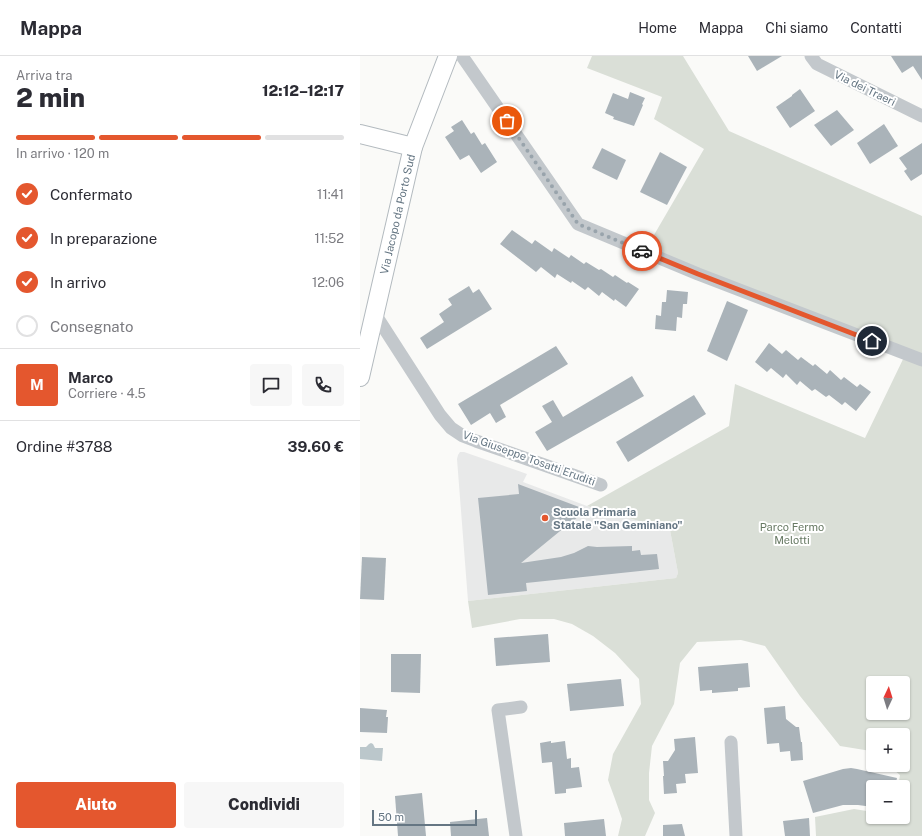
<!DOCTYPE html>
<html lang="it">
<meta charset="utf-8">
<style>
body{margin:0;font-family:"Public Sans",sans-serif;background:#f7f7f7;color:#2b2b33;height:100vh;display:flex;flex-direction:column;font-size:15px;white-space:nowrap}
*{box-sizing:border-box;margin:0}
p{font-size:13px;color:#7c7c81}
.icon{flex:none;width:22px;height:22px;fill:none;stroke:currentColor;stroke-width:2;stroke-linecap:round;stroke-linejoin:round}
.map{position:relative;flex:1;overflow:hidden}
.panel{display:flex;flex-direction:column;background:#fff;width:360px}
.panel>*{flex:none}
.needle{width:26px;rotate:4deg}
.controls{position:absolute;left:506px;top:620px;display:grid;gap:8px}
.controls a{display:grid;place-items:center;width:44px;height:44px;border-radius:4px;background:#fff;box-shadow:0 1px 3px #0004;font-size:20px}
.scale{position:absolute;left:12px;bottom:10px;width:105px;box-sizing:border-box;padding-left:4px;border:2px solid #657683;border-top:0;font-size:11px;line-height:14px;white-space:nowrap;color:#657683;-webkit-text-stroke:3px #fff;paint-order:stroke}
.pin{position:absolute;display:grid;place-items:center;width:34px;height:34px;color:#fff;margin:-17px;border:2px solid #fff;border-radius:50%;box-shadow:0 1px 4px #0007}
.courier{position:absolute;display:grid;place-items:center;width:40px;height:40px;margin:-20px;border:3px solid #e4572e;border-radius:50%;background:#fff;color:#222;box-shadow:0 1px 5px #0007}
.overview em{font-style:normal;font-weight:800}
.overview div{display:flex;flex-direction:column-reverse}
.overview{display:flex;align-items:center;justify-content:space-between;height:68px;padding:0 16px}
h1{font-size:26px;font-weight:800;line-height:30px}
.bar{display:grid;grid-template-columns:repeat(4,1fr);gap:6px 4px;align-content:center;height:48px;padding:0 16px}
.bar i{height:5px;border-radius:3px;background:#e1e1e2}
.bar .selected{background:#e4572e}
.bar p{grid-column:span 4}
.line{display:flex;align-items:center;gap:10px;padding:0 16px;border-top:1px solid #e1e1e2}
.line div{flex:1}
.round{display:grid;place-items:center;flex:none;width:42px;height:42px;border-radius:4px;background:#f7f7f7}
ol{padding:0 16px;list-style:none}
li{display:flex;align-items:center;gap:12px;height:44px}
li p{margin-inline-start:auto}
li .icon{padding:4px;border-radius:50%;background:#e4572e;color:#fff;stroke-width:4}
li:last-child{color:#7c7c81}
li i{width:22px;height:22px;border:2px solid #e1e1e2;border-radius:50%}
.primary-button{display:flex;gap:8px;margin-top:auto;padding:8px 16px}
.primary-button a{flex:1;height:46px;border-radius:4px;background:#e4572e;color:#fff;font-size:16px;font-weight:800;line-height:46px;text-align:center}
.primary-button a+a{background:#f7f7f7;color:#2b2b33}
header{display:flex;align-items:center;gap:24px;box-sizing:border-box;height:56px;padding:0 20px;background:#fff;border-bottom:1px solid #e1e1e2}
header strong{font-size:19px}
nav{display:flex;gap:22px;margin-inline-start:auto;font-size:14px}
main{display:flex;flex:1;min-height:0}
.map>svg:first-child{display:block}
.built{fill:#e8e9e9}
.green{fill:#dadfd7;fill-rule:evenodd}
.water{fill:#bbc7cb}
.building{fill:#aab3b9}
.lines{fill:none;stroke-linecap:round;stroke-linejoin:round}
.secondary-casing{stroke:#b3babf;stroke-width:20}
.street{stroke:#c3c8cc;stroke-width:13}
.secondary{stroke:#fff;stroke-width:18}
.done{stroke:#99a4ac;stroke-width:4;stroke-dasharray:0 7.2}
.route{stroke:#e4572e;stroke-width:5}
.poi-dot{fill:#e4572e;stroke:#fff;stroke-width:1.5}
.labels{text-anchor:middle;dominant-baseline:central;stroke-width:4;stroke-linejoin:round;paint-order:stroke}
.street-label{font-size:11px;fill:#657683;stroke:#fff}
.poi-label{font-size:11px;font-weight:bold;fill:#657683;stroke:#fff;text-anchor:start}
.park-label{font-size:11px;fill:#687a64;stroke:#fff}
</style>
<header>
<strong>Mappa</strong>
<nav><a>Home</a><a>Mappa</a><a>Chi siamo</a><a>Contatti</a></nav>
</header>
<main>
<section class="panel">
<div class="overview"><div><h1>2 min</h1><p>Arriva tra</p></div><em>12:12–12:17</em></div>
<div class="bar"><i class="selected"></i><i class="selected"></i><i class="selected"></i><i></i><p>In arrivo · 120 m</p></div>
<ol>
<li><svg class="icon" aria-label="check" viewBox="0 0 24 24"><path d="M5 12l5 5 9-10"/></svg>Confermato<p>11:41</p></li>
<li><svg class="icon" aria-label="check" viewBox="0 0 24 24"><path d="M5 12l5 5 9-10"/></svg>In preparazione<p>11:52</p></li>
<li><svg class="icon" aria-label="check" viewBox="0 0 24 24"><path d="M5 12l5 5 9-10"/></svg>In arrivo<p>12:06</p></li>
<li><i></i>Consegnato</li>
</ol>
<div class="line" style="height:72px"><b class="round" style="background:#e4572e;color:#fff">M</b><div><b>Marco</b><p>Corriere · 4.5</p></div><a class="round"><svg class="icon" aria-label="chat" viewBox="0 0 24 24"><path d="M4 5h16v11H9l-5 4z"/></svg></a><a class="round"><svg class="icon" aria-label="phone" viewBox="0 0 24 24"><path d="M5 4h4l2 5-3 2q2 4 5 5l2-3 5 2v4C11 20 4 13 5 4z"/></svg></a></div>
<div class="line" style="height:52px"><div>Ordine #3788</div><b>39.60 €</b></div>
<div class="primary-button"><a>Aiuto</a><a>Condividi</a></div>
</section>
<div class="map">
<svg width="562" height="780" viewBox="0 0 562 780">
<rect width="100%" height="100%" fill="#fafaf8"/>
<path class="built" d="M100,396h4l63,22 -4,8 64,24 83,24 8,43 -2,5 -208,23 -11,-142 1,-4z"/>
<path class="green" d="M232,0h91l46,75 193,85v620h-106l-1,-19 39,-8 19,3v5h30v-30h-5l2,-12 -12,-10h15v-30h-30v17l-2,-1 -31,-5 -40,-50 -35,-50 -24,-6 -44,2 -17,21 -6,41 -22,42 -3,27v27l6,13 -10,23h-27l4,-17 -7,-20 -7,-19 5,-26 28,-50 -2,-25 -24,-26 -22,-17 -21,-12 -18,-5h-34l-48,9 -4,-27 208,-23 2,-5 -8,-43 -83,-24 142,-80 6,-42 130,54 41,-85 -259,-106 57,-98 -50,-30 8,-22 -75,-29zM513,627h30v30h-30z"/>
<path class="water" d="M11,687l2,1 2,4h8l-1,13 -22,-2v-12h6l3,-3z"/>
<g class="building">
<path d="M388,0h34l-25,15z"/>
<path d="M531,0h31v24l-9,-14 -11,7z"/>
<path d="M440,33l15,22 -25,17 -14,-21 16,-11v-1z"/>
<path d="M270,36l15,6 -3,6 1,1 -9,21 -21,-7 1,-2 -9,-4 8,-20 15,6z"/>
<path d="M477,54l17,20 -23,16 -17,-21z"/>
<path d="M102,64l9,14 3,-2 8,13 3,-2 12,19 -16,11 -12,-18 -9,5 -15,-23 9,-6 -3,-4z"/>
<path d="M524,68l14,22 -28,18 -13,-21z"/>
<path d="M562,87v31l-11,7 -7,-10 3,-2 -8,-11z"/>
<path d="M242,92l24,12 -9,20 -25,-12z"/>
<path d="M300,96l27,15 -20,38 -27,-13z"/>
<path d="M152,174l20,14 3,-4 17,12 2,-4 15,10 2,-3 13,9 2,-2 13,8 2,-1 12,8 2,-2 12,8 1,-1 11,7 -13,18 -11,-8 -1,2 -12,-9 -3,4 -11,-9 -3,3 -13,-9 -1,2 -14,-9 -2,4 -14,-11 -5,5 -36,-28z"/>
<path d="M109,230l4,7 6,-4 13,20 -65,40 -7,-11 24,-16 -5,-8 13,-9 -4,-6z"/>
<path d="M307,234l21,2 -1,12h-4l-1,14 -5,-1 -1,14 -21,-2 1,-14 5,1 1,-14h4z"/>
<path d="M367,245l21,9 -21,51 -20,-10z"/>
<path d="M409,287l13,11 4,-4 12,10 3,-3 12,9 2,-2 12,10 3,-4 11,10 3,-3 13,10 3,-3 11,8 -15,19 -11,-9 -3,3 -13,-10 -3,2 -11,-8 -3,2 -12,-10 -3,4 -11,-11 -3,4 -12,-10 -4,4 -12,-10z"/>
<path d="M196,290l12,18 -68,41 6,12 -10,6 -6,-10 -19,12 -13,-21z"/>
<path d="M272,320l12,20 -97,55 -12,-19 17,-10 -10,-16 11,-6 10,17z"/>
<path d="M334,339l12,19 -78,48 -12,-20z"/>
<path d="M158,428l69,26 -22,17 -44,36 40,-6 13,-4 14,-7 9,1 35,-1v5l8,-1 1,5 16,-1 2,15 -133,14 1,8 -39,4 -10,-97 41,-4z"/>
<path d="M2,501l24,1 -2,42 -24,-1z"/>
<path d="M188,578l2,28 -54,4 -2,-28z"/>
<path d="M31,598h30l-1,39 -29,-1z"/>
<path d="M388,607l2,24 -12,1v3l-26,2v-3l-12,1 -2,-24z"/>
<path d="M261,623l3,27 -54,5 -3,-27z"/>
<path d="M425,650l1,13 10,8h3l2,15h1l1,18 -12,1 -1,-10 -10,1 -1,-9 -12,1 -3,-36z"/>
<path d="M0,652l27,2 -1,7h2l-1,16 -27,-1z"/>
<path d="M335,681l3,36 -13,1 1,9 -10,1 1,9 -13,1 -1,-18h1l-1,-15h5l7,-11 -1,-11z"/>
<path d="M191,685v2l14,-2 2,18 4,-1v10l8,-1 3,20 -16,2v4l-11,1 -3,-32 -10,1 -2,-20z"/>
<path d="M491,712l6,1 40,9 -2,9h-22v20l-15,-2h-15l-30,8 -10,-32 40,-12z"/>
<path d="M62,737l4,43h-28l-3,-40z"/>
<path d="M127,762l2,18h-38l-1,-14z"/>
<path d="M449,762l1,18h-25l-2,-15z"/>
<path d="M244,763l2,17h-41l-1,-13z"/>
<path d="M322,768l3,12h-22v-11z"/>
</g>
<g class="lines">
<defs>
<g id="secondary">
<path d="M0,78l53,13"/>
<path id="s1" d="M0,321l53,-230 35,-91"/>
</g>
</defs>
<use href="#secondary" class="secondary-casing"/>
<g class="street">
<path d="M102,0l116,168 120,50 224,86"/>
<path d="M451,0l6,8 105,52"/>
<path d="M15,258l65,101 11,13 12,8 13,5 125,44"/>
<path d="M371,686l5,94"/>
<path d="M156,780l-18,-126 23,-3"/>
</g>
<use href="#secondary" class="secondary"/>
</g>
<g class="lines">
<path class="done" d="M147,65l71,103 64,27"/>
<path class="route" d="M282,195l56,23 174,67"/>
</g>
<circle class="poi-dot" cx="185" cy="462" r="4"/>
<g class="labels">
<g class="street-label">
<text transform="translate(505 32) rotate(26)">Via dei Traeri</text>
<text stroke="none"><textPath href="#s1" startOffset="167">Via Jacopo da Porto Sud</textPath></text>
<text transform="translate(169 402) rotate(20)">Via Giuseppe Tosatti Eruditi</text>
</g>
<g class="poi-label">
<text x="193" y="456">Scuola Primaria<tspan x="193" dy="13">Statale "San Geminiano"</tspan></text>
</g>
<g class="park-label">
<text x="432" y="471">Parco Fermo<tspan x="432" dy="13">Melotti</tspan></text>
</g>
</g>
</svg>
<div class="controls">
<a><svg class="needle" viewBox="-14 -14 28 28"><path d="M0-13l5 13h-10z" fill="#e53935"/><path d="M0 13l5-13h-10z" fill="#7c7c81"/></svg></a>
<a>+</a>
<a>−</a>
</div>
<div class="scale">50 m</div>
<div class="pin" style="left:147px;top:65px;background:#ea580c"><svg class="icon" aria-label="bag" viewBox="0 0 24 24"><path d="M5 8h14l-1 12H6zM9 8a3 3 0 0 1 6 0"/></svg></div>
<div class="pin" style="left:512px;top:285px;background:#1f2937"><svg class="icon" aria-label="home" viewBox="0 0 24 24"><path d="M3 11l9-7 9 7M6 9v11h12V9"/></svg></div>
<div class="courier" style="left:282px;top:195px"><svg class="icon" aria-label="car" viewBox="0 0 24 24"><path d="M5 17H2v-5l4-1 3-4h7l3 4 3 1v5h-3M9 17h6M6 11h13"/><circle cx="7" cy="17" r="2"/><circle cx="17" cy="17" r="2"/></svg></div>
</div>
</main>
